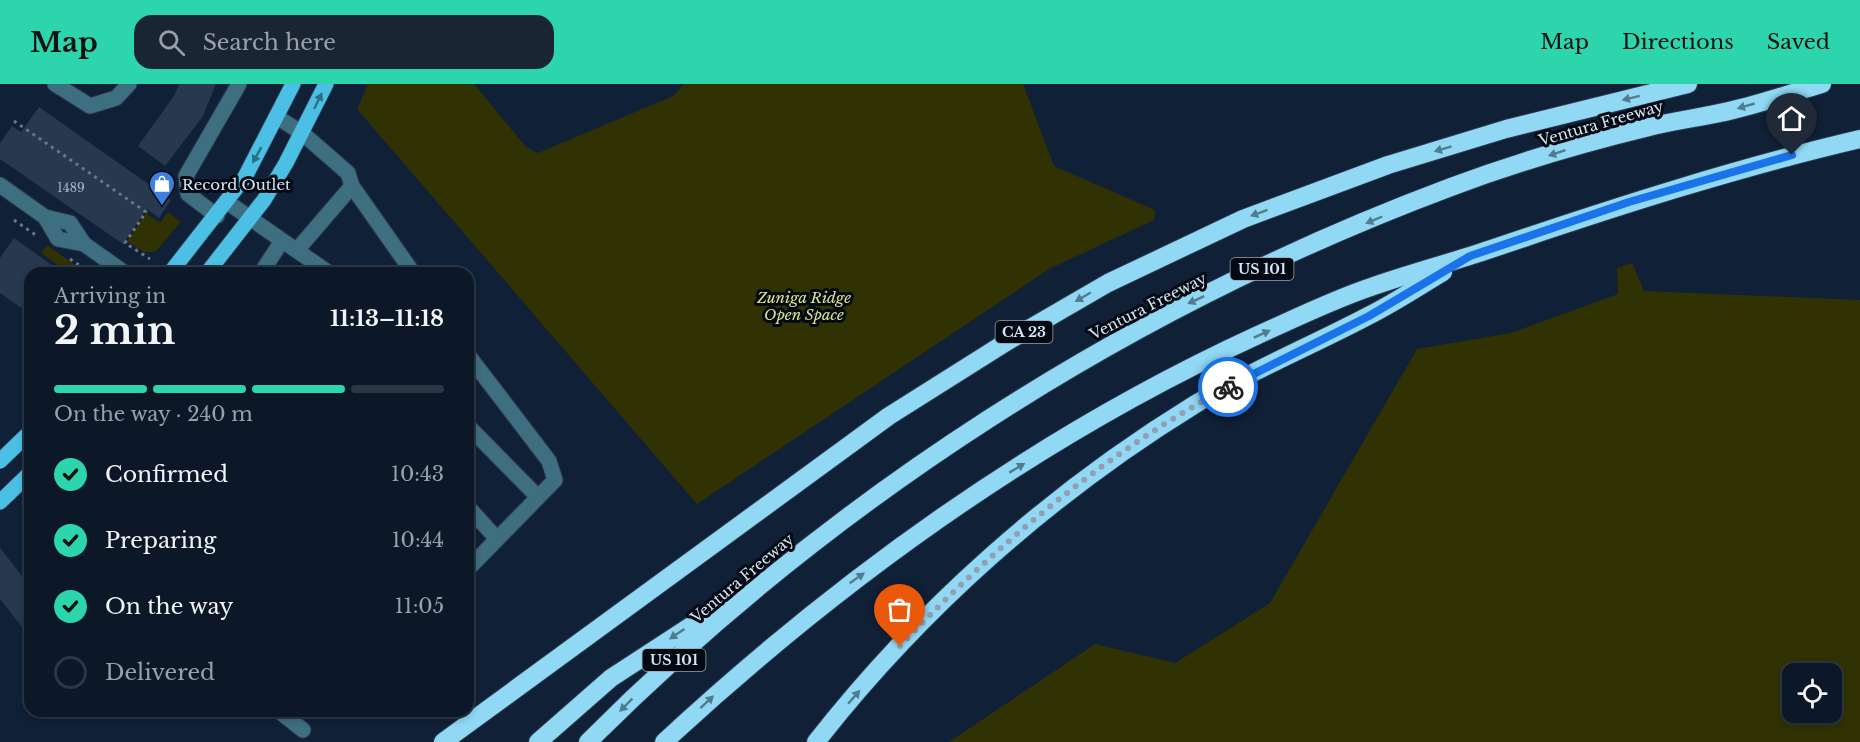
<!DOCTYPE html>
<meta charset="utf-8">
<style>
body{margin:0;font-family:"Libre Baskerville",serif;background:#1a2534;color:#f1f3f6;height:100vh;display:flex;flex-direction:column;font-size:22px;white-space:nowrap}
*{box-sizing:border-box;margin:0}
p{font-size:20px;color:#9aa0a8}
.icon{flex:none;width:33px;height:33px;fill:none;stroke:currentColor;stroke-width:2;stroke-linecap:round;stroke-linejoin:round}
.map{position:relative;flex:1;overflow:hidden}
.side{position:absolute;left:24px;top:183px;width:450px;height:450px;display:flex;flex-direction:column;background:#0c1828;border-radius:18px;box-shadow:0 3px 9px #0003,0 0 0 2px #2c3745}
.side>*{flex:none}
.tools{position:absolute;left:1782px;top:579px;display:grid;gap:12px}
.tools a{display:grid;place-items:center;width:60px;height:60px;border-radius:12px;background:#0c1828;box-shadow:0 3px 9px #0003,0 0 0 2px #2c3745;font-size:30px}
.pin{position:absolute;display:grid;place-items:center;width:51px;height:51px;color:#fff;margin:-62px -26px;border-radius:50% 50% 50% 0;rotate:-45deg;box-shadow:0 0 6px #0007}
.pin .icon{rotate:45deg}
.courier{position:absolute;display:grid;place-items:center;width:60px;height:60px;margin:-30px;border:4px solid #1a73e8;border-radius:50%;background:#fff;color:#222;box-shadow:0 2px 8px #0007}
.headline em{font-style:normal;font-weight:700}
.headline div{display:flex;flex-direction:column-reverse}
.headline{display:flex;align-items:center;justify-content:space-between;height:102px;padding:0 30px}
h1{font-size:39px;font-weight:700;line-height:45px}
.bar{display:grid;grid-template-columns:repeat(4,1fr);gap:9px 6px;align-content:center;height:72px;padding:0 30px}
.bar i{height:8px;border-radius:4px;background:#2c3745}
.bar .current{background:#2cd5ab}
.bar p{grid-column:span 4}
ol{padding:0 30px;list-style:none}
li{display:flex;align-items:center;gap:18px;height:66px}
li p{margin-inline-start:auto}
li .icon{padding:6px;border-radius:50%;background:#2cd5ab;color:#111;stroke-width:4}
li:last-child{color:#9aa0a8}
li i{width:33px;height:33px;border:3px solid #2c3745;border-radius:50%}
header{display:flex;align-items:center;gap:36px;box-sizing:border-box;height:84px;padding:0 30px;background:#2cd5ab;color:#111}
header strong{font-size:28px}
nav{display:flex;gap:33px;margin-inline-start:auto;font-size:21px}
.search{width:420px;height:54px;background:#1a2534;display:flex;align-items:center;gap:15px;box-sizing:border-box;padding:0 21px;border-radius:18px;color:#9aa0a8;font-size:22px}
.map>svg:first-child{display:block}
.green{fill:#303203;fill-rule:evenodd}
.building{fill:#27384f}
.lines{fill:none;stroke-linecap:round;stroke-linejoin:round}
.minor-casing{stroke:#2c3b50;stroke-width:17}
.major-casing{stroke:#2c3b50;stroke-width:17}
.highway-casing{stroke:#2c3b50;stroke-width:20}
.path{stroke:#69778a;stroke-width:3;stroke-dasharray:3 4.5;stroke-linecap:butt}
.minor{stroke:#3d6f81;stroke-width:15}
.major{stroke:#4cbfe5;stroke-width:15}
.highway{stroke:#90d8f4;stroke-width:18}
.oneway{fill:#517b8f}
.oneway2{fill:#2c6e86}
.done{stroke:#939fb1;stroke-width:6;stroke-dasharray:0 10.8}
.route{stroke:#1a73e8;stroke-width:8}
.labels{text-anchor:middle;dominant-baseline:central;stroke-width:6;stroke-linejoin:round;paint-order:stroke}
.number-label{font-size:12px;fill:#acb9ca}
.shield{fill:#040a13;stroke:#99a3b0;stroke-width:1.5}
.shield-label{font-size:14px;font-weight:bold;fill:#d9e4f3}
.street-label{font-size:15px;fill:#d9e4f3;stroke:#040a13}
.poi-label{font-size:15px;fill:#d9e4f3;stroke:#040a13;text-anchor:start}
.park-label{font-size:15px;font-style:italic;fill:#dee490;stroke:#040a13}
</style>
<header>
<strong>Map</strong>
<div class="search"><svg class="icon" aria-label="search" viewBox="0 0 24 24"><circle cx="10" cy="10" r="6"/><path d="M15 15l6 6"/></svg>Search here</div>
<nav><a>Map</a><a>Directions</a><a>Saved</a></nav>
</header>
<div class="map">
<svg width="1860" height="658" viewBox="0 0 1860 658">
<rect width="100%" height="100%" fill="#102036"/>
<g class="green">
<path d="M368,0h106l52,63 12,6 135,-57 11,-12h339l31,82 101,44 -1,10 -105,49 -352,235 -340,-395z"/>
<path d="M168,128l13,10 -26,30h-11l-17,-11 19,-28 14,10z"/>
<path d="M47,161l31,22 -4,6h-5l-28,-20z"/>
<path d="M1632,179l12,28 216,9v442h-911l146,-98 80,19 95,-60 147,-254 94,-16 107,-39 -1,-26zM1792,590h40v38h-40z"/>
</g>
<g class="building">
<path d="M179,0h37l-13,32 -38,50 -27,-20 36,-50z"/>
<path d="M39,23l132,93 -12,18 -12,-9 -24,35 -123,-85v-16l12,-17 9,6z"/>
<path d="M14,154l49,35h-33v41l-30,-21v-35z"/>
<path d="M0,464l30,38v51l-30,-38z"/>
</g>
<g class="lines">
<defs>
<g id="minor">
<path d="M55,0l35,22 26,-8 13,-14"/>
<path d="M277,33l25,16 46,40 4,13 59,84 -3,3"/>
<path d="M0,101l45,32 25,6 14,21 -26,-5 -13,-22"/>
<path d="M227,118l102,71"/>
<path d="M217,132l-29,-22 -2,-18 53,-92"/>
<path d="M84,160l41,29"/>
<path d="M297,166l55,-64"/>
<path d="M261,189l21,-32"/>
<path d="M468,271l81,106 6,19 -87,89"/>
<path d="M468,342l70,71"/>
<path d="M468,423l29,32"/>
<path d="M279,627l24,19"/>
</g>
<g id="major">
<path d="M170,189l75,-96 48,-93"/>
<path d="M207,189l57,-73 22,-37 40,-79"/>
<path d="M0,377l30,-29"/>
<path d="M0,418l30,-29"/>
</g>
<g id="highway">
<path d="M443,658l446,-326 119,-75 100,-58 135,-64 145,-54 118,-36 182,-45"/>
<path d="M538,658l73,-64 109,-71"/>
<path d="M588,658c244,-244 539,-434 863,-555 64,-24 132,-44 198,-60 28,-7 56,-10 84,-17 30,-7 59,-17 89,-26"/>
<path d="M664,658c176,-163 374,-306 594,-407 36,-16 74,-35 113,-48 40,-14 82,-25 123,-39 121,-41 242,-80 366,-109"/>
<path d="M816,658c104,-133 235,-249 378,-337 56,-34 117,-59 174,-89 26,-13 50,-29 75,-44"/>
</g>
</defs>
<use href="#minor" class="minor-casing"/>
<use href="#major" class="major-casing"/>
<use href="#highway" class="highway-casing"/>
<g class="path">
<path d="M14,37l132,91 -21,31 25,16"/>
<path d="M14,136l23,16"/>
<path d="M70,175l21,14"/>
<path d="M75,189l6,-7"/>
</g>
<use href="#minor" class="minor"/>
<use href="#major" class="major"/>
<use href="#highway" class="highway"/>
</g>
<defs><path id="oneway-solid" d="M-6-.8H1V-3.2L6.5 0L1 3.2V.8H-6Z" transform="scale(1.5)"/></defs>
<g class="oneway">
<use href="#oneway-solid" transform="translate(1631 14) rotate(166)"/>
<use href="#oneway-solid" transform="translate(1746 22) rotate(164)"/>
<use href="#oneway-solid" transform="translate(1443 65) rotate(163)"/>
<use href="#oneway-solid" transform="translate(1557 69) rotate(162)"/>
<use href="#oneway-solid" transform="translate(1259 129) rotate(160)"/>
<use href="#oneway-solid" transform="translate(1374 136) rotate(157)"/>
<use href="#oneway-solid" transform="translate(1083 213) rotate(150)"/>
<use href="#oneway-solid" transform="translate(1196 216) rotate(155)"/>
<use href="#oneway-solid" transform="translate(1262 250) rotate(-24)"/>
<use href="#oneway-solid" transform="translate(1017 384) rotate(-31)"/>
<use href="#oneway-solid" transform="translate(857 494) rotate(-35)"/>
<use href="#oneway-solid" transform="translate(677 550) rotate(146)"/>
<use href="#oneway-solid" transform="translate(854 613) rotate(-49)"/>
<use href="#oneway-solid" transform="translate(707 618) rotate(-43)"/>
<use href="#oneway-solid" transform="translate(626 621) rotate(135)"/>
</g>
<g class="oneway2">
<use href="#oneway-solid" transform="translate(318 17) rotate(-64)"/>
<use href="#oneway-solid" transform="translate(257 71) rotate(119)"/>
</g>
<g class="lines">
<path class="done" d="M900,562c96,-101 205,-193 328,-259"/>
<path class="route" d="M1228,303l141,-71 101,-60 159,-54 163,-47"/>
</g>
<defs>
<symbol id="shop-pin" viewBox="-11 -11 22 30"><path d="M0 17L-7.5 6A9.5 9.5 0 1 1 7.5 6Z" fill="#3f7fe0" stroke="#040a13"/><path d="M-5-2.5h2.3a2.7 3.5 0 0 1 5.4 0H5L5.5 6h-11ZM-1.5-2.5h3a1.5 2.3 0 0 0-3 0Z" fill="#fff"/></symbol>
</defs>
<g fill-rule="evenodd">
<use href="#shop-pin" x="147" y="85" width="30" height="40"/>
</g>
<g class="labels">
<g class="number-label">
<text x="71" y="103">1489</text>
</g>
<g class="shield">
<rect x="1230.5" y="174" width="63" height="22" rx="4.5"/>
<rect x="995.5" y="237" width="57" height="22" rx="4.5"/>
<rect x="642.5" y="565" width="63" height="22" rx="4.5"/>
</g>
<g class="shield-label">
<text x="1262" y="185">US 101</text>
<text x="1024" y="248">CA 23</text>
<text x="674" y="576">US 101</text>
</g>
<g class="street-label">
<text transform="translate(1601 39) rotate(-16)">Ventura Freeway</text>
<text transform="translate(1148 222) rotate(-27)">Ventura Freeway</text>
<text transform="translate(742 494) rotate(-40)">Ventura Freeway</text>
</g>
<g class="poi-label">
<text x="182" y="100">Record Outlet</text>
</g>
<g class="park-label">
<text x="804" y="213">Zuniga Ridge<tspan x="804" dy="17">Open Space</tspan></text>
</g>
</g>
</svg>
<div class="tools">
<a><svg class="icon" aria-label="locate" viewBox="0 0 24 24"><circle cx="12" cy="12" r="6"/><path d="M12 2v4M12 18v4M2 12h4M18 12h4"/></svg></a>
</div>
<div class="pin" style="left:900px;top:562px;background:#ea580c"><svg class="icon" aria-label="bag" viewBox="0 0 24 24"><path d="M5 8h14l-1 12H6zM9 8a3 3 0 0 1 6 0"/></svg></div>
<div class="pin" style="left:1792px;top:71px;background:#1f2937"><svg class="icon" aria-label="home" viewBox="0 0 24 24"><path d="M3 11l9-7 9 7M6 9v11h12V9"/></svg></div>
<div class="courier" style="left:1228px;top:303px"><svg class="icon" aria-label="bike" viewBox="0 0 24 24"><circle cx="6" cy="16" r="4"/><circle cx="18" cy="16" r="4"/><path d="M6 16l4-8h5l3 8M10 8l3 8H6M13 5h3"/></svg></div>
<section class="side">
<div class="headline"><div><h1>2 min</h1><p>Arriving in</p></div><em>11:13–11:18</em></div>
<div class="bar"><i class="current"></i><i class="current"></i><i class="current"></i><i></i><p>On the way · 240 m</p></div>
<ol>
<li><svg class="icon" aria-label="check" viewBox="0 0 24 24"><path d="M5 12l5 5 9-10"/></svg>Confirmed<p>10:43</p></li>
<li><svg class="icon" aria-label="check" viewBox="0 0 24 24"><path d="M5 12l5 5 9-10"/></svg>Preparing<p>10:44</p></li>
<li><svg class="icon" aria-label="check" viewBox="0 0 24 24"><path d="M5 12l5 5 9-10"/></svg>On the way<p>11:05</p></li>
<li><i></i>Delivered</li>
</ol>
</section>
</div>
